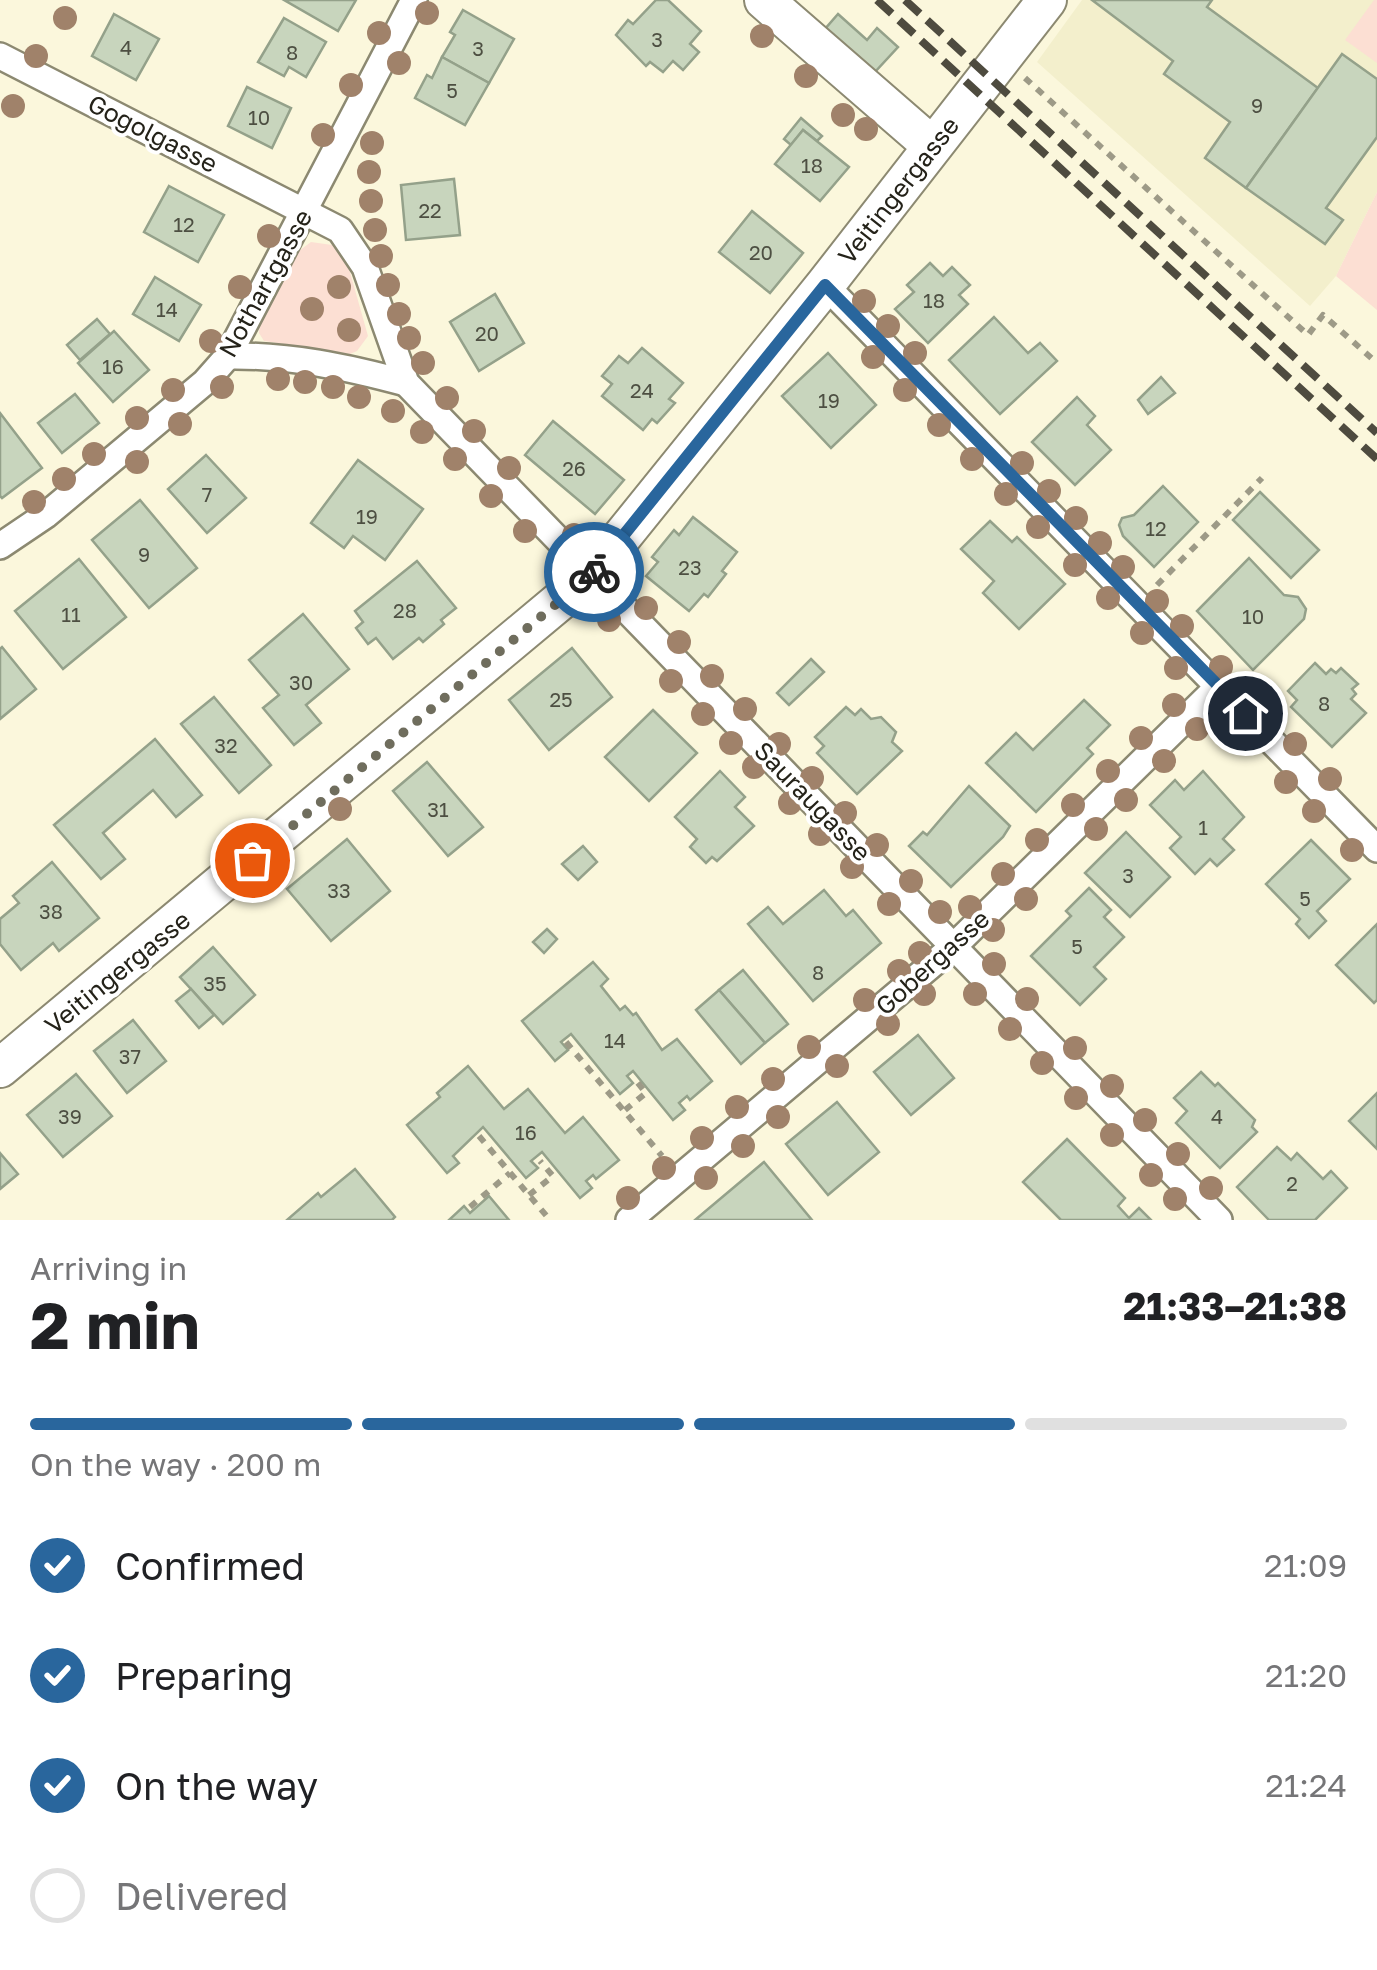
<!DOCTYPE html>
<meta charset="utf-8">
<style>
body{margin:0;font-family:"Golos Text",sans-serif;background:#f2f2f2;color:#202124;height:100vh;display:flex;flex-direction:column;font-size:38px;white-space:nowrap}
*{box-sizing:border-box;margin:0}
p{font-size:32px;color:#757577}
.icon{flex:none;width:55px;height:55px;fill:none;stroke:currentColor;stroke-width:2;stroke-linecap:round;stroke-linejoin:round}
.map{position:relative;height:1220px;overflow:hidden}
.panel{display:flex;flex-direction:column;background:#fff;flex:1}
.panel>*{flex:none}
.pin{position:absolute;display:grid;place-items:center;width:85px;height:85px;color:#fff;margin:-42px;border:5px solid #fff;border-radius:50%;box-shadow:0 2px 10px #0007}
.courier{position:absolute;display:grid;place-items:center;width:100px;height:100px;margin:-50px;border:8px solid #29669d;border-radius:50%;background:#fff;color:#222;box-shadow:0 2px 12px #0007}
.summary em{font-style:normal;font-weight:700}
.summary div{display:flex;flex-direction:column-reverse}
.summary{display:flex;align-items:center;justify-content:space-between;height:170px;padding:0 30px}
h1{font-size:65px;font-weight:700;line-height:75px}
.bar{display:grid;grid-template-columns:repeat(4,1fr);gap:15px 10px;align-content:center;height:120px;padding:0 30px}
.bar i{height:12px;border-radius:8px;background:#e0e0e0}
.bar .current{background:#29669d}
.bar p{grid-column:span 4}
ol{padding:0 30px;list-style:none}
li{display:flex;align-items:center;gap:30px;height:110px}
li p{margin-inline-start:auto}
li .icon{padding:10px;border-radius:50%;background:#29669d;color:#fff;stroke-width:4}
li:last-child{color:#757577}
li i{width:55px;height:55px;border:5px solid #e0e0e0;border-radius:50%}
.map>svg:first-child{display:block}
.built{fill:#f3efcc}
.green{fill:#fcdfd3}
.building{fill:#c8d5bd;stroke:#94a18a;stroke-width:2.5}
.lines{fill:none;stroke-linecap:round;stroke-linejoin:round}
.street-casing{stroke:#8c8971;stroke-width:30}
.secondary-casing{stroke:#8c8971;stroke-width:42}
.path{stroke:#9d9a87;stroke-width:6;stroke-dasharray:8 8;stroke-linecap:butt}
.street{stroke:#fff;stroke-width:25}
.secondary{stroke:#fff;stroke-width:38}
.rail{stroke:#4e4b3f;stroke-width:8;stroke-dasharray:20 10;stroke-linecap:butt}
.tree{fill:#a0826a}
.done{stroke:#6f6d5d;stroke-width:10;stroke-dasharray:0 18}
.route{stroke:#29669d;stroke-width:12}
.labels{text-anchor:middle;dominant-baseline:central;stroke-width:8;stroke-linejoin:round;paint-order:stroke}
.number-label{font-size:20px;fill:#4d4f42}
.street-label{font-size:25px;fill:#242219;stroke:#fff}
</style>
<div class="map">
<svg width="1377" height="1220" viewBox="0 0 1377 1220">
<rect width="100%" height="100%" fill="#fbf7dc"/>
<path class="built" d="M1082,0h295v192l-41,84 -26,30 -273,-244z"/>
<g class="green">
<path d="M1374,0h3v63l-32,-23z"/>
<path d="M1377,192v118l-41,-34z"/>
<path d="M311,242l21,3 14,13 22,78 -11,15 -7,3 -86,-13 -5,-8 1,-13 39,-69z"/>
</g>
<g class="building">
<path d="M284,0h72l-18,31z"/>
<path d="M668,0l33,31 -11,13 9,8 -16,18 -10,-9 -10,11 -13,-10 -4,4 -30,-31 12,-15 5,4 23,-24z"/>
<path d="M1092,0h120l-5,7 111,81 -72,100 -41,-30 25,-36 -66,-48 9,-13z"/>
<path d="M463,10l51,29 -25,44 -47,-26 13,-22 -5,-3z"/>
<path d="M114,14l45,25 -23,41 -44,-24z"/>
<path d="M838,14l29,26 10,-12 21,19 -24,26 -49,-44z"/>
<path d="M284,18l42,24 -20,35 -17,-10 -5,9 -26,-14z"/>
<path d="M1342,54l35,25v58l-51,71 17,12 -18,24 -79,-56z"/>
<path d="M442,57l47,26 -24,42 -50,-27 12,-23 5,3z"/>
<path d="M247,87l44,21 -19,40 -44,-22z"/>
<path d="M801,118l21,18 -5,5 -14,-11 -12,15 -7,-6z"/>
<path d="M803,130l46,37 -29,34 -45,-37z"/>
<path d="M454,179l6,56 -54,5 -5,-55z"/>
<path d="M169,186l55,29 -26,47 -54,-30z"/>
<path d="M752,211l51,42 -33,40 -51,-41z"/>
<path d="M930,263l13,13 9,-9 18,18 -11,10 9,9 -40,39 -33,-34 19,-17 -7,-7z"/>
<path d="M155,277l46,28 -22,36 -46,-27z"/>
<path d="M495,294l29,49 -45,28 -29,-49z"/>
<path d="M994,317l34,36 12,-10 17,18 -57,53 -51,-54z"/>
<path d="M97,319l13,15 -30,26 -13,-15z"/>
<path d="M114,331l35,39 -36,32 -35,-39z"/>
<path d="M642,348l41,35 -14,16 6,4 -18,20 -5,-4 -9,11 -41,-34 10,-12 -10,-8 17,-20 9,7z"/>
<path d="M828,353l48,52 -45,43 -49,-52z"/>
<path d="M1161,377l14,16 -27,21 -10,-14z"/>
<path d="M75,394l24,29 -37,30 -24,-30z"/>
<path d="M1077,397l18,19 -8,9 24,25 -36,35 -43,-43z"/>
<path d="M0,413l42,55 -40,30 -2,-2z"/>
<path d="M553,421l71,59 -29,34 -70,-59z"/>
<path d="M206,455l40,43 -39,35 -39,-44z"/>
<path d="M358,460l65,49 -38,51 -32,-24 -9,12 -33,-25z"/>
<path d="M1163,486l35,36 -44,45 -31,-31 -4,-11 3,-7 12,-3z"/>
<path d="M1260,492l59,58 -28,28 -58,-58z"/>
<path d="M140,500l57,68 -48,40 -57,-68z"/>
<path d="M693,517l44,35 -15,19 4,3 -18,23 -4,-3 -15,17 -43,-35 12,-14 -6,-5 22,-27 5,5z"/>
<path d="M990,521l22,21 5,-5 48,47 -46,45 -36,-36 11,-12 -33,-32z"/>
<path d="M1249,558l35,37 14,2 8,12 -2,10 -51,51 -56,-59z"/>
<path d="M79,559l47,58 -63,52 -48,-58z"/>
<path d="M417,561l39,47 -15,12 3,4 -21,18 -4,-4 -26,21 -17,-21 -8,6 -12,-16 7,-6 -8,-11z"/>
<path d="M303,614l46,55 -43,36 15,18 -27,22 -31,-37 16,-13 -30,-35z"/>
<path d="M2,647l34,42 -36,30v-70z"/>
<path d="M572,648l40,49 -63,53 -40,-50z"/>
<path d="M811,659l13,13 -35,33 -12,-12z"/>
<path d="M1315,663l11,11 5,-5 5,4 5,-5 17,16 -6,5 4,5 -5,5 15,14 -34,34 -41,-40 6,-7 -9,-9z"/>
<path d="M214,697l57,68 -32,28 -58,-69z"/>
<path d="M1084,700l26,25 -23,23 6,6 -57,58 -50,-49 30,-30 17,17z"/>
<path d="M846,707l9,8 6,-6 10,10 10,-2 15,15 -4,10 10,9 -45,43 -40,-41 7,-7 -9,-9z"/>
<path d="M653,710l44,43 -48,48 -44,-44z"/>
<path d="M155,739l47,56 -26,22 -23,-27 -50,43 22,26 -24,20 -47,-54z"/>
<path d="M427,762l56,65 -35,29 -55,-65z"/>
<path d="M720,771l25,26 -10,10 19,19 -37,35 -5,-4 -6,6 -16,-16 7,-8 -22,-22z"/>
<path d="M1203,771l41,46 -21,22 11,11 -17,16 -7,-7 -15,15 -25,-26 11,-11 -31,-32 25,-25 9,10z"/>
<path d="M969,786l41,40 -7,11 -52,50 -42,-41 14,-14 4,3z"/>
<path d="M1126,832l44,45 -40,40 -45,-44z"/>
<path d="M347,839l43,52 -59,50 -44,-52z"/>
<path d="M1311,840l39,39 -33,32 9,10 -17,17 -13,-14 4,-5 -34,-35z"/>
<path d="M583,846l14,16 -19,18 -16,-16z"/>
<path d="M52,862l47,56 -40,33 -6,-8 -32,27 -21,-26v-25l19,-16 -6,-7z"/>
<path d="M1089,888l22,22 -7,7 20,20 -30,30 12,12 -26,26 -49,-49 40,-40 -5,-5z"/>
<path d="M824,890l22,26 7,-6 28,33 -68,58 -65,-77 20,-17 15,17z"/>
<path d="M1377,924v76l-3,3 -38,-38z"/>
<path d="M547,929l10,10 -13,14 -11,-11z"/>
<path d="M213,947l42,48 -32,29 -43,-47z"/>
<path d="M593,962l15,17 -7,7 19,24 5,-4 8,9 3,-2 26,37 15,-11 35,42 -22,19 -3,-4 -8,7 6,7 -12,10 -40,-49 -6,5 6,7 -13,11 -49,-60 -10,8 7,8 -13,11 -33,-40z"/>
<path d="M743,970l45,54 -23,19 -46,-53z"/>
<path d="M191,989l23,26 -15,13 -23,-27z"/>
<path d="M719,990l46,53 -24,21 -45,-54z"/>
<path d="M133,1020l33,41 -39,32 -33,-42z"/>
<path d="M918,1035l36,43 -43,37 -37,-43z"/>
<path d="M468,1066l36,43 24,-20 37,44 18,-16 36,43 -23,19 -3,-4 -7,6 6,7 -12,10 -38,-46 -11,9 7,7 -12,10 -43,-51 -30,29 6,7 -12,10 -40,-48 33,-28 -3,-4z"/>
<path d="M1201,1072l14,14 3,-3 37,37 -3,7 5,5 -37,36 -44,-45 11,-12 -13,-13z"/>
<path d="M76,1074l36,42 -49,41 -36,-42z"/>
<path d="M1377,1093v56l-28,-28z"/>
<path d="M837,1102l42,50 -51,43 -42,-51z"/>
<path d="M1067,1139l58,59 -7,8 11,12 10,-10 12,12h-90l-38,-38z"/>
<path d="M1277,1147l14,13 6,-7 26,26 8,-8 16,17 -32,32h-46l-32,-33z"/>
<path d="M0,1153l18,21 -18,15z"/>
<path d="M764,1162l48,58h-117z"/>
<path d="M355,1169l40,48 -3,3h-105l31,-27 3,4z"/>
<path d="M489,1196l20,24h-60l15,-14 6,7z"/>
</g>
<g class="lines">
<defs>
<g id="street">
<path d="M0,56l340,174 25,37 41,116 813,837"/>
<path d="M825,285l552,564"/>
<path d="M228,356c62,-1 119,11 178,27"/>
<path d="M0,546l46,-31 159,-133 23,-26 186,-356"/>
<path d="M629,1220l325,-274 265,-260"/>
</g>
<g id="secondary">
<path d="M764,0l167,145"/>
<path d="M0,1068l591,-493 234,-290 222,-285"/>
</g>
</defs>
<use href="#street" class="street-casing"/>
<use href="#secondary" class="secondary-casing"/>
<g class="path">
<path d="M1025,78l283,257 15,-20 54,48"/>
<path d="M1157,585l105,-107"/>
<path d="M566,1042l96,114"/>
<path d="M625,1110l21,-17 -13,-16"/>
<path d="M479,1136l71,84"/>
<path d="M529,1195l24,-19 -13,-15"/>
<path d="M470,1207l40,-34"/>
</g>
<use href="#street" class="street"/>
<use href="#secondary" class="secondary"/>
<g class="rail">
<path d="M877,0l500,459"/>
<path d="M905,0l472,433"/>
</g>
</g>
<g class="tree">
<circle cx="427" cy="13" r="12"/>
<circle cx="65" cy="18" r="12"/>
<circle cx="379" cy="33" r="12"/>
<circle cx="762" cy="36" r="12"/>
<circle cx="36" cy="56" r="12"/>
<circle cx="399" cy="63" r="12"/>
<circle cx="806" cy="76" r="12"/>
<circle cx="351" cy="85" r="12"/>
<circle cx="13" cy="106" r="12"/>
<circle cx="843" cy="115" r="12"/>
<circle cx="866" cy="129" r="12"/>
<circle cx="323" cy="135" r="12"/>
<circle cx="372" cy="143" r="12"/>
<circle cx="369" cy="172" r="12"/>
<circle cx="371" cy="201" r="12"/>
<circle cx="375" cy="230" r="12"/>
<circle cx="269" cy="236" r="12"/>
<circle cx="381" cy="256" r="12"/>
<circle cx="388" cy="285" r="12"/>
<circle cx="240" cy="287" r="12"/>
<circle cx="339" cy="287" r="12"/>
<circle cx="864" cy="301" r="12"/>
<circle cx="312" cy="309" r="12"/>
<circle cx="399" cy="314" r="12"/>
<circle cx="888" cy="326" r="12"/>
<circle cx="349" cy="330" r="12"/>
<circle cx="409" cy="338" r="12"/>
<circle cx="211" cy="341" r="12"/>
<circle cx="915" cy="353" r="12"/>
<circle cx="873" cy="357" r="12"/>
<circle cx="423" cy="363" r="12"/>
<circle cx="278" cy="379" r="12"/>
<circle cx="305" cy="382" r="12"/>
<circle cx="222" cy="387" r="12"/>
<circle cx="333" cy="387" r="12"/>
<circle cx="173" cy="390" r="12"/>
<circle cx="905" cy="390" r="12"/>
<circle cx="359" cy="397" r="12"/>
<circle cx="447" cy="398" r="12"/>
<circle cx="393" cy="411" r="12"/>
<circle cx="137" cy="418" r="12"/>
<circle cx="180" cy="424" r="12"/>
<circle cx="939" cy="425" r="12"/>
<circle cx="474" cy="431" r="12"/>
<circle cx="422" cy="432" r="12"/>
<circle cx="94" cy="454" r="12"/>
<circle cx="455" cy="459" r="12"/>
<circle cx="972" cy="459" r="12"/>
<circle cx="137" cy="462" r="12"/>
<circle cx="1022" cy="463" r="12"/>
<circle cx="509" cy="468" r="12"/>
<circle cx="64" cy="479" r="12"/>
<circle cx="1049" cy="491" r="12"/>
<circle cx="1006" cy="494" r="12"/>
<circle cx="491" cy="496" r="12"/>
<circle cx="34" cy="502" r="12"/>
<circle cx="1076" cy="518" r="12"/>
<circle cx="1038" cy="527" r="12"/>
<circle cx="525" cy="531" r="12"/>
<circle cx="574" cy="535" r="12"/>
<circle cx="1100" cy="543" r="12"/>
<circle cx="1075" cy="565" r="12"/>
<circle cx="1123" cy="567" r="12"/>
<circle cx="1108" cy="598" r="12"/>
<circle cx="1157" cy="601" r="12"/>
<circle cx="646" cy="608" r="12"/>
<circle cx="609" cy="620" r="12"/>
<circle cx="1182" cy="626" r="12"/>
<circle cx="1142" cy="633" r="12"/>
<circle cx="679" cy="642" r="12"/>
<circle cx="1221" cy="667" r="12"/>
<circle cx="1176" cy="668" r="12"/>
<circle cx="712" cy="676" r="12"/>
<circle cx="671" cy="681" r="12"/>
<circle cx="1174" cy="705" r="12"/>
<circle cx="1260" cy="707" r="12"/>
<circle cx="745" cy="709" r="12"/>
<circle cx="703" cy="714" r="12"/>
<circle cx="1197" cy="729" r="12"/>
<circle cx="1141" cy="738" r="12"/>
<circle cx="1247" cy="742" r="12"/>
<circle cx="731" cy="743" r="12"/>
<circle cx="779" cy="744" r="12"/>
<circle cx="1295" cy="744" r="12"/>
<circle cx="1164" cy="761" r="12"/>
<circle cx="754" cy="767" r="12"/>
<circle cx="1108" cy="771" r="12"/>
<circle cx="812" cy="778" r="12"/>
<circle cx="1330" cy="779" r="12"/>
<circle cx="1286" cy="782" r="12"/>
<circle cx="1126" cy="800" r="12"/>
<circle cx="790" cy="803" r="12"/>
<circle cx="1073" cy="805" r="12"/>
<circle cx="340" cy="809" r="12"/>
<circle cx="1314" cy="811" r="12"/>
<circle cx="845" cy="813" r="12"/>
<circle cx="1096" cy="829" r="12"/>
<circle cx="820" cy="834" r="12"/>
<circle cx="1037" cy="840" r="12"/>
<circle cx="877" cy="845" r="12"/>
<circle cx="1352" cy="850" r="12"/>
<circle cx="852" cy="867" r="12"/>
<circle cx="1003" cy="874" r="12"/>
<circle cx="911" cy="881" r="12"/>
<circle cx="1026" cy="899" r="12"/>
<circle cx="889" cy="904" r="12"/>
<circle cx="970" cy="907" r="12"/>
<circle cx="940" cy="912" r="12"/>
<circle cx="993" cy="930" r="12"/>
<circle cx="920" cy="953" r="12"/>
<circle cx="994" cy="964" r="12"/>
<circle cx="899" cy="971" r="12"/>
<circle cx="924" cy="994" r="12"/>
<circle cx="975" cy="994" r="12"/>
<circle cx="1027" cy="999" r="12"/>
<circle cx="865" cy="1000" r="12"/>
<circle cx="888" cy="1024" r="12"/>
<circle cx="1010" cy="1029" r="12"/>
<circle cx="809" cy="1047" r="12"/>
<circle cx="1075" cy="1048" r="12"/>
<circle cx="1042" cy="1063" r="12"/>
<circle cx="837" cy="1066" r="12"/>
<circle cx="773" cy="1079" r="12"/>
<circle cx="1112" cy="1086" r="12"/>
<circle cx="1076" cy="1098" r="12"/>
<circle cx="737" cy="1107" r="12"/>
<circle cx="778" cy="1117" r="12"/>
<circle cx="1145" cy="1120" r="12"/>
<circle cx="1112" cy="1135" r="12"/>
<circle cx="702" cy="1138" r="12"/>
<circle cx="743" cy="1146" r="12"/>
<circle cx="1178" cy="1154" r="12"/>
<circle cx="664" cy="1168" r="12"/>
<circle cx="1151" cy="1175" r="12"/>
<circle cx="706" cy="1178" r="12"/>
<circle cx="1211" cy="1188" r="12"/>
<circle cx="628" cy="1198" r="12"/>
<circle cx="1175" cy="1199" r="12"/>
</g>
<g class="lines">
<path class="done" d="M252,860l342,-288"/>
<path class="route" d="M594,572l231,-287 420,428"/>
</g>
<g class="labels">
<g class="number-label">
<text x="657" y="39">3</text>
<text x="126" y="47">4</text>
<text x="478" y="48">3</text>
<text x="292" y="52">8</text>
<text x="452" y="90">5</text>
<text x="1257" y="105">9</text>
<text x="259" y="117">10</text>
<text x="812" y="165">18</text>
<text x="430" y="210">22</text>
<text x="184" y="224">12</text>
<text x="761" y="252">20</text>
<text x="934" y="300">18</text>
<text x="167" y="309">14</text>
<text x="487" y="333">20</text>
<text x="113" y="366">16</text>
<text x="642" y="390">24</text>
<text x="829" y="400">19</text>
<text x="574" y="468">26</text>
<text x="207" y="494">7</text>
<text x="367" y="516">19</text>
<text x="1156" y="528">12</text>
<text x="144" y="554">9</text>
<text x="690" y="567">23</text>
<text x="405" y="610">28</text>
<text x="71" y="614">11</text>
<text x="1253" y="616">10</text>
<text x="301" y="682">30</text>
<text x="561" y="699">25</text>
<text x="1324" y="703">8</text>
<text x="226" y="745">32</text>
<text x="438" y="809">31</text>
<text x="1203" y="827">1</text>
<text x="1128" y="875">3</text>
<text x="339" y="890">33</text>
<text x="1305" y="898">5</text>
<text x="51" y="911">38</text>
<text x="1077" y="946">5</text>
<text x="818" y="972">8</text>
<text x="215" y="983">35</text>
<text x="615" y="1040">14</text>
<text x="130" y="1056">37</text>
<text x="70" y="1116">39</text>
<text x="1217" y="1116">4</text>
<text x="526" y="1132">16</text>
<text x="1292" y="1183">2</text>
</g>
<g class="street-label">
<text transform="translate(153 133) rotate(27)">Gogolgasse</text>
<text transform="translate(898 190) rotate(-52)">Veitingergasse</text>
<text transform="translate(265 283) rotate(-61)">Nothartgasse</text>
<text transform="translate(813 801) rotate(46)">Sauraugasse</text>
<text transform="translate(932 962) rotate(-42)">Gobergasse</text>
<text transform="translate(117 972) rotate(-39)">Veitingergasse</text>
</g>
</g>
</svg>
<div class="pin" style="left:252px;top:860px;background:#ea580c"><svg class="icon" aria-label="bag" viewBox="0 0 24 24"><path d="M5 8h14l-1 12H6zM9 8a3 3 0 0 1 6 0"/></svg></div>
<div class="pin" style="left:1245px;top:713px;background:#1f2937"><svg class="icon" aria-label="home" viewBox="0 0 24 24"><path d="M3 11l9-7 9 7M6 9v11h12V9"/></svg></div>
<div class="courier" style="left:594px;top:572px"><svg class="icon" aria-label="bike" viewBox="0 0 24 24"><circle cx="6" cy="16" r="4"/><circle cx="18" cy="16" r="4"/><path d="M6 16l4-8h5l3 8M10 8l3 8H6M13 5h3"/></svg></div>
</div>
<section class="panel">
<div class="summary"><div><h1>2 min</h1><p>Arriving in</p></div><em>21:33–21:38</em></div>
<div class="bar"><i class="current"></i><i class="current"></i><i class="current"></i><i></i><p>On the way · 200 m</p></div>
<ol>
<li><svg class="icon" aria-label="check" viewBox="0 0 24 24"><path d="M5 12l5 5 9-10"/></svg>Confirmed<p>21:09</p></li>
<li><svg class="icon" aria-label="check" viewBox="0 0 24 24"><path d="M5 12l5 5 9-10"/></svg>Preparing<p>21:20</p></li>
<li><svg class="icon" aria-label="check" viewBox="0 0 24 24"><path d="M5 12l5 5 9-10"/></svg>On the way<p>21:24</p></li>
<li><i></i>Delivered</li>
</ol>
</section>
